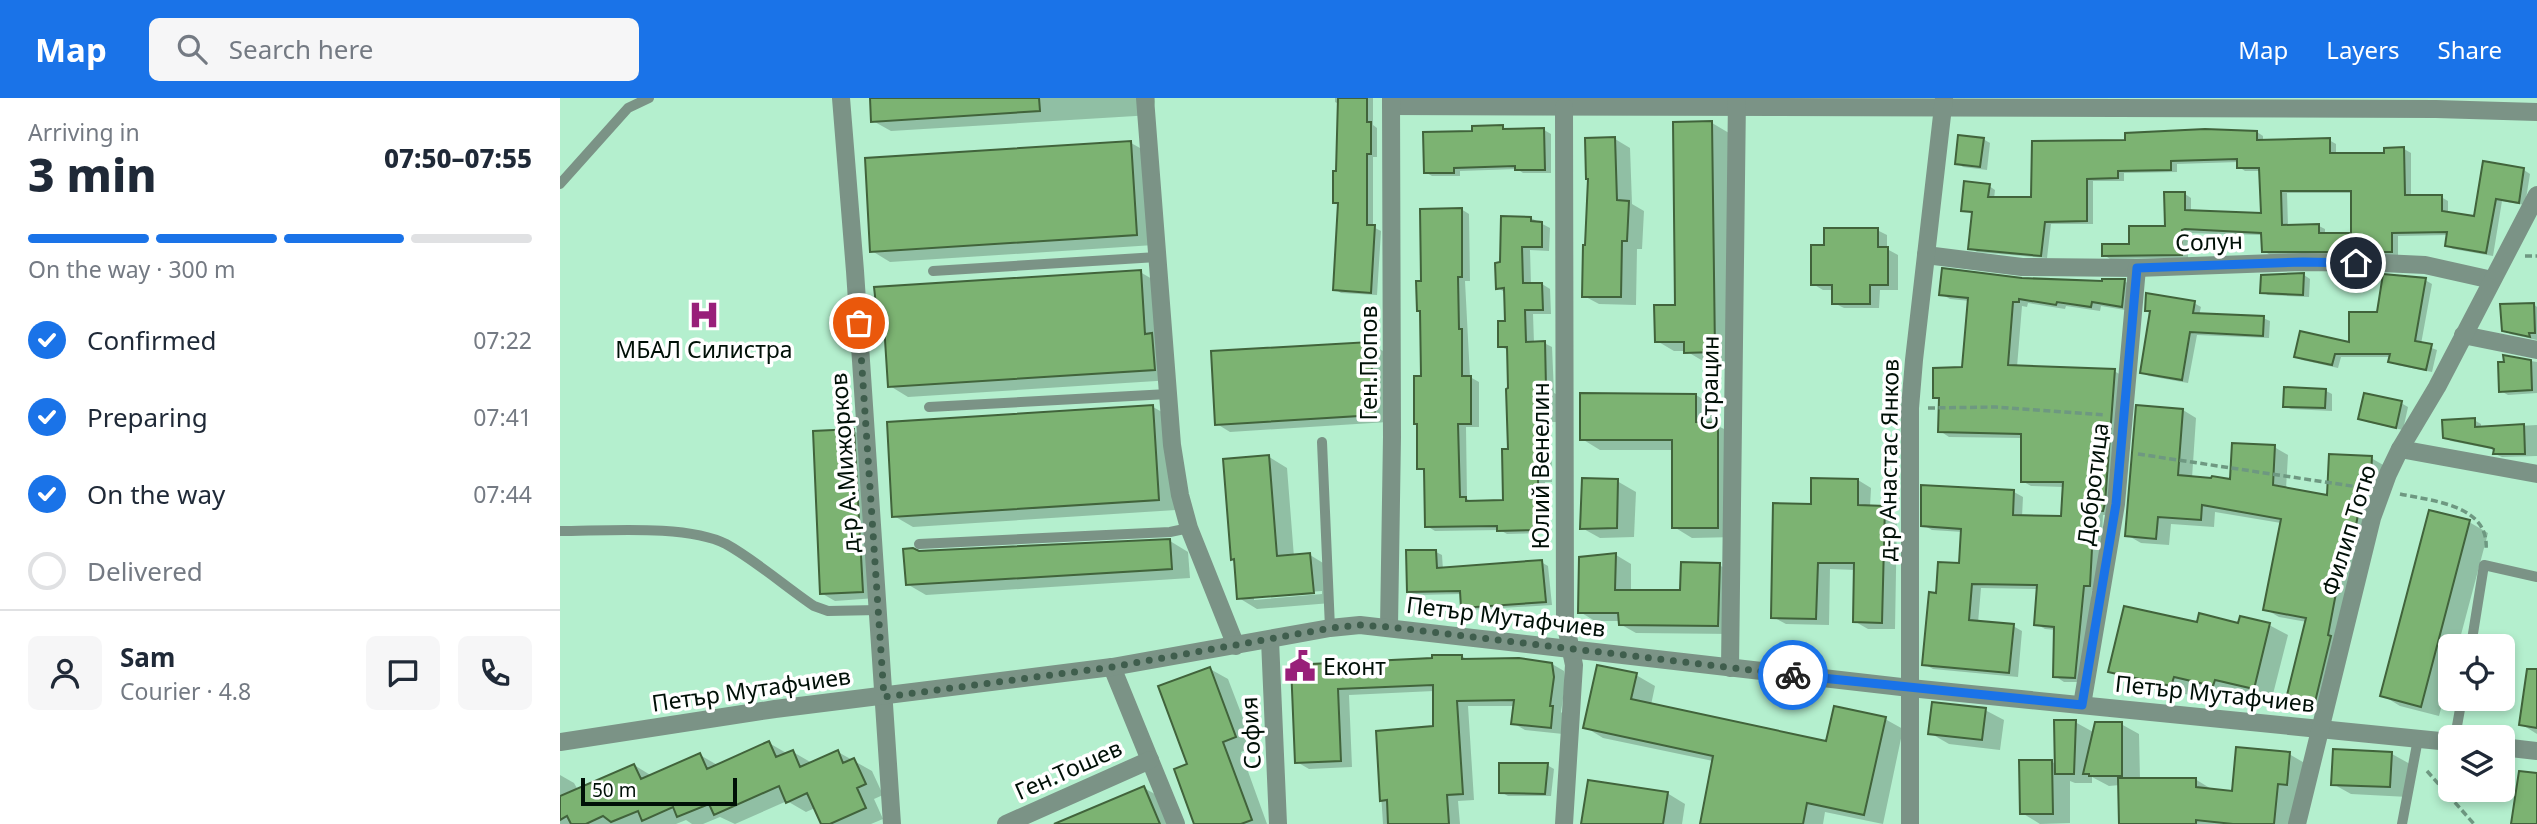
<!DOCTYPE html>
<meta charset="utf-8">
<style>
body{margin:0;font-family:"Noto Sans",sans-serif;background:#f6f6f7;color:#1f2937;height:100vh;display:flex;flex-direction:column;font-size:26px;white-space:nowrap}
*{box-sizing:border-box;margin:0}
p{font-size:23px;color:#747a83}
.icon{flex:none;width:38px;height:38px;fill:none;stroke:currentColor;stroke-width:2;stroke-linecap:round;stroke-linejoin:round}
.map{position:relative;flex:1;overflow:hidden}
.side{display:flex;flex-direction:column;background:#fff;width:560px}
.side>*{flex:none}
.tools{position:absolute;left:1878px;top:536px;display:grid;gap:14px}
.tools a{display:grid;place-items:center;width:77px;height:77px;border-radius:10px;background:#fff;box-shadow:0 4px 10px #0003;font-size:35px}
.scale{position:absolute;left:21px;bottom:18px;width:156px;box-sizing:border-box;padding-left:7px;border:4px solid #001007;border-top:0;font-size:19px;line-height:24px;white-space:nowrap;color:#001007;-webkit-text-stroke:5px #fff;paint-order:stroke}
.pin{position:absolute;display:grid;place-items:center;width:60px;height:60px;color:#fff;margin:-30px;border:4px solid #fff;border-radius:50%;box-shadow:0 2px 7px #0007}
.courier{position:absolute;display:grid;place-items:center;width:70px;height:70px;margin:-35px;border:5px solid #1a73e8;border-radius:50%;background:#fff;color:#222;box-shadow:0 2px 9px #0007}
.head em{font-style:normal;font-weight:800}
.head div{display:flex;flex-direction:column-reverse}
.head{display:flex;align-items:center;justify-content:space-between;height:119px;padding:0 28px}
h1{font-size:46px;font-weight:800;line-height:52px}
.bar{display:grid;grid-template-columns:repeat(4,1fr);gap:10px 7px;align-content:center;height:84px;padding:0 28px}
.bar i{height:9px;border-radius:5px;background:#e0e1e3}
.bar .active{background:#1a73e8}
.bar p{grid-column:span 4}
.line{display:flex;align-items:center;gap:18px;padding:0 28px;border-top:2px solid #e0e1e3}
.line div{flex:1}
.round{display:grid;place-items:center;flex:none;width:74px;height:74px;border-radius:10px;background:#f6f6f7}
ol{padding:0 28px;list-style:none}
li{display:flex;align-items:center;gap:21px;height:77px}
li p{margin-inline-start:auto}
li .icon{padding:7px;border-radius:50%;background:#1a73e8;color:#fff;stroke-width:4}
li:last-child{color:#747a83}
li i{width:38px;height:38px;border:4px solid #e0e1e3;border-radius:50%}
header{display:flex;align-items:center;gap:42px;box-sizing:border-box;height:98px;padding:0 35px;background:#1a73e8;color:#fff}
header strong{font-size:33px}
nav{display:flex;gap:38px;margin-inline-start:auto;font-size:24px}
.search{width:490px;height:63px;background:#f6f6f7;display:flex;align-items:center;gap:18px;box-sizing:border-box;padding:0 24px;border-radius:10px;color:#747a83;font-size:26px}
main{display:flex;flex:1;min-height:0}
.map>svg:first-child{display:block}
.shadow{fill:#0003;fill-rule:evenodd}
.building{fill:#7cb372;stroke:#41633b;stroke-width:2;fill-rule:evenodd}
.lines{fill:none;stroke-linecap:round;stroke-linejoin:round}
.path{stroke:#6e9881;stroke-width:3.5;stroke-dasharray:7 3.5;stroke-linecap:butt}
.service{stroke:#7b9386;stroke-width:10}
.minor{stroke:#7b9386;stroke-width:18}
.done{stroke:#3f5e4d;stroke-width:7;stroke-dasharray:0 12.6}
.route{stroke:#1a73e8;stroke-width:9}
.labels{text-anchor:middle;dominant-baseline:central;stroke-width:7;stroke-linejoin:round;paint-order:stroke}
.street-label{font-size:23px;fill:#001007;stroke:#fff}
.poi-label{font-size:23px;fill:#001007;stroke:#fff}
</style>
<header>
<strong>Map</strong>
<div class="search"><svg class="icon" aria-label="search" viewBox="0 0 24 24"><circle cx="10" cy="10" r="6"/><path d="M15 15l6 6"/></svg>Search here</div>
<nav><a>Map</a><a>Layers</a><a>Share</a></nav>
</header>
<main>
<section class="side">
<div class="head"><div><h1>3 min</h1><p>Arriving in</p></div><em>07:50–07:55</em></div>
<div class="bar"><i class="active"></i><i class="active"></i><i class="active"></i><i></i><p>On the way · 300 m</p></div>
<ol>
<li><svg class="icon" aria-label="check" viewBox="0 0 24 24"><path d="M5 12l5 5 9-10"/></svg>Confirmed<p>07:22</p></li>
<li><svg class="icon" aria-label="check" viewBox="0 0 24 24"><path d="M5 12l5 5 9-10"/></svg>Preparing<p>07:41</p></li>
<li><svg class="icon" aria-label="check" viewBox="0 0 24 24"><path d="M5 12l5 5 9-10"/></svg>On the way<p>07:44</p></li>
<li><i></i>Delivered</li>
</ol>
<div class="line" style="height:126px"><a class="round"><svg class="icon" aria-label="person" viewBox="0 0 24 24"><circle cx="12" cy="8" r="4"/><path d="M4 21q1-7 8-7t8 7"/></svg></a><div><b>Sam</b><p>Courier · 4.8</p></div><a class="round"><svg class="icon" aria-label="chat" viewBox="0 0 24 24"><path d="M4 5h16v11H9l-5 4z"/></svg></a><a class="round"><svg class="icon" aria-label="phone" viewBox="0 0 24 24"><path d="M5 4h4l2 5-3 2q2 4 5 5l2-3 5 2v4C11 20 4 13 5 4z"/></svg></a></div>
</section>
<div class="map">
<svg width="1977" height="726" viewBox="0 0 1977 726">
<rect width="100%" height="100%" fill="#b4efce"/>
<g class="shadow">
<path d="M312,0h283v4l-3,13 -261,16 -18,-10z"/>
<path d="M775,0h38v27l4,3v29h-4v70l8,4 -4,64 -36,-2 -6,-4 5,-84 -5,-3 3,-29 1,-69 -4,-2z"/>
<path d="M1152,25l17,10 2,228h-28l-17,-10h-12l-17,-10 19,-34z"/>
<path d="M942,29l6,3h36l7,4v39h-28l-6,-4 -57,2v5h-28l-7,-4 49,-40z"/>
<path d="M1697,34l6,4v5l66,-1 7,4v11h50l18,-6 7,4v44h30l7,4v12l27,5 9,-55 40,7 6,4 -5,31 -23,-4 -9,55 -40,-7 -6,-3 1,-11 -50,1v19h-128l-6,-4 -1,-16 -75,-2v25l-78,1 -6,-4 27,-9 35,-19 19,-33 6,4v14l71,3 -1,-44h-16l-6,-4v-5l-62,2v8l-53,1v8h-31v43h-42l-4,34 -70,-6 -7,-4 4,-34 -11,-4 26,-24 6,4 -1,9 39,-1 93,-56zM1727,95h66v42h-28v-6l-6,-3h-31z"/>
<path d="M1055,41l15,9 2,56 12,7 -2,38h-5l-1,56 -37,-1 -15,-8z"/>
<path d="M1423,41l7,4 -3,27 -24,-3 -6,-4z"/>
<path d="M571,45l18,10 5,92 -264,17 -18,-11z"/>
<path d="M901,111l8,5 1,67h-5l5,96 9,5v45h-13l1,72 6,3h32l5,-52 -1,-99 -9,-5 7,-23 -1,-30 -8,-5 4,-24 29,-46 19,10 -1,23 -19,-1 1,35 11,-1 8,5 1,25h-18l1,29h10l8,4 2,46 2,1 1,28h-6l1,60h-7l2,51 -40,1 -7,-4 -65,1 -8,-5 -1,-54 -7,-4 3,-90v-96z"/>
<path d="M1317,132l10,5v14l11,6v35h-18l-1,18h-35l-10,-5v-13h-11l-10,-6 13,-37z"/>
<path d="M580,174l19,11 13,97 -264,17 -18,-11 -4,-61 -5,-18 -4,-3z"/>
<path d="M1744,177l6,4 -1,18 -41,-2 -6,-3z"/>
<path d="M1462,182l81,3 21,-2 9,5 -2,25 -30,-5 -1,5 -34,-5 -1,3 -37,-6 -1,4 -5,-1 -5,61 97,4 9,5 -11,139h-9l-4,76 -7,-1 -8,92h-20l-9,-6 1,-46 -11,-1 -9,-5 3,-35 -58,-1 -3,35 35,3 9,5 -4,46 -85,-8 -9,-5 14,-69 23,-30 2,-33 -31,-2 -9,-5 91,-33 9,5 -1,20 41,1 1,-31 -33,-1 -9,-5 1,-43 -74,-1 -9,-6 1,-31 -6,-3 29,-28 6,-68 -20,-2 -9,-5z"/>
<path d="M1865,182l7,4 -11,60 16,6 -5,22 -35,-7 -7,-4 1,-4h-50l-3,11 -36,-8 -6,-4 55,-12 27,-31z"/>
<path d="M1634,205l7,4 -2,8 64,3 7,3 -1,17 -72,-3 -9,48 -39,-7 -7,-4 9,-60 -5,-2z"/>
<path d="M1973,206l4,3v33l-27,-6 -6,-4z"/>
<path d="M810,246l13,7 5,71 -158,10 -13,-8z"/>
<path d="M1945,259l32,5v31l-29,2 -7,-4z"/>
<path d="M1766,293l6,3v17l-41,-2 -7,-3z"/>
<path d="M1136,297l18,11v18l22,11v102l-44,1 -18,-11v-77h-74l-18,-11z"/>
<path d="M1841,305l7,4 -5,23 -36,-8 -7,-4z"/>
<path d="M593,309l18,10 5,93 -263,17 -19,-11z"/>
<path d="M1623,312l13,8 -4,60 40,3 42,-34 14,8 -2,34 43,8 42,-39 14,8 -56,243 -26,-7 -14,-8 18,-72 -28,-5 -14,-8 16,-86 -66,-11 -1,15 -43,-3 -2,21 -28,-2 -14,-8z"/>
<path d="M1914,322l7,4v4l56,-3v31l-35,1 -7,-3 1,-4 -45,-9 -7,-4z"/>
<path d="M294,333l13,8 9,159 -41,3 -14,-8z"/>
<path d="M709,359l18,11 7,89 16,-2 18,11 3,37 -74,6 -18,-11 -3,-38 -3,-1zM762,493v3l-68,6v-4z"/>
<path d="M1298,382l13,8 -1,19h14l13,8 -2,114h-27l-14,-8 1,-51 -25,-1 -1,56 -43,-1 -13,-7 39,-112z"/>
<path d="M1057,383l19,11 -2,45 -34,1 -18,-10z"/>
<path d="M1909,424l19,11 -30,113h-8v29l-11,41 -39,-10 -18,-11z"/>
<path d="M610,443l18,11 2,26 -264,17 -19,-11 12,-31z"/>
<path d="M876,454l6,3 1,15 98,-8 7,4 4,39 -83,5 -6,-3 -1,-13 -47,1 -7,-4z"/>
<path d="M1056,457l15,9v28l50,-1 38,-26 16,9 -2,60 -97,-1 -16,-9v-3h-25l-15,-9z"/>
<path d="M1638,526l71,1 19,10 -16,63 -39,-9 -2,7 -39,-10 -2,9 -62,-13 -18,-11z"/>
<path d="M902,558l7,5 83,3 12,7 1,14 -4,27 3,3 -1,19 -38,-4 -12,-7 2,-17h-47l6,94 -16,1 2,23h-77l-6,-92 58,-4 -1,-37 -85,4 3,72 -43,2 -12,-7 -5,-95z"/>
<path d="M1969,570l8,1v65l-16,-10z"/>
<path d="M650,571l18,10 26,68 -13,5 26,72h-71l-7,-59z"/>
<path d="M1076,577l19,11 -4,19 177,38 57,-24 18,10 -20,95 -58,-12 -2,12h-121l11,-63 -110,-23 -18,-11z"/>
<path d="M1425,612l19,10 -4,30 -51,-6 -19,-11z"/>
<path d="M1515,624l20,11 26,-9 18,10 1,45h55l18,11 20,3 56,-39 19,11 -15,59h-173v-39l-11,1 -17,-9v6h-17l-5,-2v42l-30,1 -18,-11 30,-51 4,2z"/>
<path d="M209,645l19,11 5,-2 19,11 26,-11 34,19 11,24 -9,4 9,20 -12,5h-48l-8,-16 -9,4 -19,-11 -52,23 -15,-7 -17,7h-11l-6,-4 -10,4h-116v-49l14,8 4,7 56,-25 18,11 48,-21 19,11z"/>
<path d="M1832,656l18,10 -2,33 -57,-3 -18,-10z"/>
<path d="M987,667l7,4 -3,27h-43l-7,-4z"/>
<path d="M584,690l18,10 11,26h-114z"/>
<path d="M1107,695l18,11 -3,20h-99z"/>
</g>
<g class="building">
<path d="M310,0h169l1,13 -169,11z"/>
<path d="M778,0h29v24h4v32h-4v71h8l-4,68 -38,-3 5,-87h-5v-32h3z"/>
<path d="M1152,23l3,231 -31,1v-11h-29l-1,-37h21l-2,-183z"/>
<path d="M943,27v4l41,-1 1,42h-30v-4l-61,2v5h-30l-1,-41 49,-1v-5z"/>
<path d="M1645,31l52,2v9l73,-2v15h54v-5l20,-1 1,48h37v16l32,5 9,-55 41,7 -5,35 -23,-4 -10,54 -41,-7 2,-14 -55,1v19h-130l-1,-19 -76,-4 -3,1v25l-80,1v-12h27v-18h36l-1,-34h21v18l76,3 -2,-45h-22v-9l-66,2v9l-53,1v7l-31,1v42l-42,1 -4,34 -73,-7 4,-37 -11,-1 3,-30 26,3 -2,13h43l1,-56 93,-1v-7zM1721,93h70v42h-32v-9l-37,1z"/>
<path d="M1398,37l26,3 -4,29 -25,-3z"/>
<path d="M1055,39l2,63 12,1 -2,40h-5l-1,56h-39l1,-52h2l3,-66h-2l-1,-41z"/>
<path d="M571,43l6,94 -267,17 -5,-94z"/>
<path d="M902,110v69h-4l1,52h3v47h9v48h-13l2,73h6v4l37,-1 -1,-51h6l-2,-60 2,-1 -1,-41h-9v-26h7l-1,-33 -8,1 -1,-26 5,-1 1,-46 30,1v4l11,1v25h-20l1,36h19l1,27h-18l1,32 19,-1 1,47h2l1,30h-6l1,60h-6l1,52 -42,1v-5l-72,1 -1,-58h-7v-45h-3v-48h7l-1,-65h-3l-1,-30h5l-1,-72z"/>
<path d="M1264,130h54v19h10v38h-18v19h-38v-19h-21v-40h13z"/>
<path d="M1382,170l80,10 80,3v-2h23l-3,28 -30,-5 -1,5 -34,-5 -1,3 -37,-6v3h-6l-5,63 107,4 -10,134 -2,8h-9l-4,75h-6l-9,92 -22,-1 1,-50 -20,-2 3,-40 -65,-1 -3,36 45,4 -5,49 -87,-8 7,-73 7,1 2,-31 21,1 2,-34 -40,-3v-41l93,5 -1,25 48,1 2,-34h-42v-48l-83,-2 1,-34h-6v-30l29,-1 6,-69 -29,-3z"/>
<path d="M581,172l4,64 7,-1 3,37 -267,17 -4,-63h-3l-2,-19h-3l-2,-18z"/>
<path d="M1744,175l-1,22 -43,-2 1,-18z"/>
<path d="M1823,176l43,4 -11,63 17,3 -6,26 -38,-8 2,-8h-55l-3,11 -38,-8 6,-26 49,11v-30h28z"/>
<path d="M1586,195l49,8 -2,12 71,3 -1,20 -73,-4 -8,48 -42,-7 10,-62h-5z"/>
<path d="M1974,205l1,30h-6l1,4 -28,-6 -2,-27z"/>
<path d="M810,244l5,73 -160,10 -4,-74z"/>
<path d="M1943,257l28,5 1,30 -33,2 -1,-30h6z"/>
<path d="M1724,289l42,2 -1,19 -42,-1z"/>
<path d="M1020,295l116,1v28l22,1v105h-46v-88h-92z"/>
<path d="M1804,295l38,8 -6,27 -38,-9z"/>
<path d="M593,307l6,95 -267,17 -5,-95z"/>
<path d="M1576,307l47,4 -5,66 33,3 1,-2 18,3 2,-36 43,2 -2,40 54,10 2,-41 43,2 -1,20h-6l-10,55 -7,-1 -20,105 3,1 -16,66 -28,-7 19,-77 -43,-8 18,-91 -79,-14 -1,15 -43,-3 -2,22 -31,-3z"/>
<path d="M1915,320v9l49,-3 1,30h-32l1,-5 -2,-1 -49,-10 -1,-18z"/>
<path d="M294,331l9,163 -43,2 -7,-163z"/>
<path d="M709,357l8,101 33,-3 4,40 -77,6 -3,-40 -3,1 -8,-101z"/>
<path d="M1022,380l36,1 -1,49 -37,1z"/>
<path d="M1251,380l47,1v26l27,1 -3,117 -29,-1 1,-59h-36l-2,56 -45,-1 2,-115 38,1z"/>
<path d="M1869,412l41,10 -49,187 -41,-11z"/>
<path d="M610,441l2,30 -266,16 -3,-36 10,-1 6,3z"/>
<path d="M846,452h30l1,18 105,-8 4,42 -85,6 -1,-17 -53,1z"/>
<path d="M1056,455l-1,37h65l1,-28 39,1 -2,63 -99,-1 -1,-12h-40l1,-56z"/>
<path d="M1564,508l73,16 2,-9 39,10 2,-7 30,7 -16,66 -39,-9 -2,6 -39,-9 -3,9 -63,-14z"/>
<path d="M872,557h30v4l57,-1 33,5 2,14 -4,29h3l-2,22 -40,-4 3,-24 -57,1 6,93 -16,1 2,29h-61l-1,-24 -7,1 -4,-70 57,-5v-41l-95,4 3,72 -46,2 -4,-98 141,-7z"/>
<path d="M1037,567l40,8 -6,26 195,42 8,-35 52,11 -22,98 -57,-12 -4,21h-103l13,-68 -130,-28z"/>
<path d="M650,569l26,70 -13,5 29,78 -11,4h-47l-20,-55 13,-5 -29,-78z"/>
<path d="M1967,571h10v59l-18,-3z"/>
<path d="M1372,604l54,6 -4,32 -54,-6z"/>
<path d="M1494,622h22l-2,54h-19z"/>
<path d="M1535,624h27v54h-33v-2h-6z"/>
<path d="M209,643l7,16 17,-7 7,17 38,-17 5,13 11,-5 12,26 -9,4 9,20 -36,16h-9l-14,-31 -21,10 -7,-17 -65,29 -5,-11 -32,13 -4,-10 -31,14 -4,-10 -27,11 -8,-6 -17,8h-15l-4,-8 -7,4v-24l74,-32 7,15 59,-26 7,16z"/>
<path d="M1676,649l54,5 -3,33 -9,-1 -4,40h-41l-37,-4v4h-77l-1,-46h78v9l36,4z"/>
<path d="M1773,651l59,3 -2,35 -59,-2z"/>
<path d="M1459,662h33l1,54h-33z"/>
<path d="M939,665h49l-3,31 -46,-1z"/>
<path d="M1959,673l18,2v51h-26z"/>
<path d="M1028,682l80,12 -5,32h-82z"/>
<path d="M584,688l16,38h-106z"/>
</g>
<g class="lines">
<g class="path">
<path d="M1965,158h12"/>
<path d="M1368,310l68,-1 110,8"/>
<path d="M1578,356l227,34"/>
<path d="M1840,396c33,7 90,11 86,56"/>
<path d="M1867,673l47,53"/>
</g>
<g class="service">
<path d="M0,86l68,-76 21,-10"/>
<path d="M373,173l224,-14"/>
<path d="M369,309l239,-13"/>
<path d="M762,344l8,186"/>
<path d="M0,433c44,0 127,-7 166,13 29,16 60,43 88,62l14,5 50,-1"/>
<path d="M359,446l251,-12 19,-4"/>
<path d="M1911,548l13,-81 53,12"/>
<path d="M1895,639l7,-39"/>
<path d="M1842,726l16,-85"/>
</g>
<g class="minor">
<path d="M281,0l14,173 37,553"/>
<path d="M585,0l27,347 8,50 9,33 47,118"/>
<path d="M831,8l1045,3 101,3"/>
<path d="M1004,9l1,515 9,43 -10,159"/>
<path d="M1366,157l96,12 115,1 166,-6 79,1 43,2 67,15"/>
<path d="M1903,237l74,15"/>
<path d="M1840,351l137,25"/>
<path d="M829,529l3,-190 -1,-339"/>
<path d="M710,542l8,184"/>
<path d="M552,569l64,157"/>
<path d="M1170,570l7,-570"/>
<path d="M1522,607l34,-201 21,-236"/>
<path d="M0,644l215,-33 337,-42 218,-39 30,-3 550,63 540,54"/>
<path d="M1942,649l35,4"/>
<path d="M446,726l144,-64"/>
<path d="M1350,726v-416l4,-48 30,-262"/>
<path d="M1737,726l75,-306 16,-44 12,-25 37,-62 100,-192"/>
</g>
</g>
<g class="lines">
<path class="done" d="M299,225l25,374 228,-30 219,-39 29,-3 29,2 404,48"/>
<path class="route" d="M1233,577l289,30 34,-201 21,-236 166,-6 53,1"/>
</g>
<defs>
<symbol id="hospital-bare" viewBox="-9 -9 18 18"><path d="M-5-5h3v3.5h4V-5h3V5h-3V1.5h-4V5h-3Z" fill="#981f79" stroke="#fff" stroke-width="2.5" paint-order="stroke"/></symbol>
<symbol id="civic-bare" viewBox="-9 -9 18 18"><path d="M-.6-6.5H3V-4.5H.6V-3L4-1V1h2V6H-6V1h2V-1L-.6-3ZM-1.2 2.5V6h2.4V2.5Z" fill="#981f79" stroke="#fff" stroke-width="2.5" paint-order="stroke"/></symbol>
</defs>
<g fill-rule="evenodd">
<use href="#hospital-bare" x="122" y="195" width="44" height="44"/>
<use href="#civic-bare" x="718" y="546" width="44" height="44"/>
</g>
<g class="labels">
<g class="street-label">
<text transform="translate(1649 143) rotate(-2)">Солун</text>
<text transform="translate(808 265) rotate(-90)">Ген.Попов</text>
<text transform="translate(1149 285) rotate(-89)">Страцин</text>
<text transform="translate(1328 362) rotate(-89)">д-р Анастас Янков</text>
<text transform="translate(284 365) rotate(-94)">д-р А.Мижорков</text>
<text transform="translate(980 368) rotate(-90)">Юлий Венелин</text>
<text transform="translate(1532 386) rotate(-83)">Добротица</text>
<text transform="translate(1788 432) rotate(-73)">Филип Тотю</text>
<text transform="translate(946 518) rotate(7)">Петър Мутафчиев</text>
<text transform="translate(191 591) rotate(-8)">Петър Мутафчиев</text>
<text transform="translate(1655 595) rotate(6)">Петър Мутафчиев</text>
<text transform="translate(690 635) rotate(-93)">София</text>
<text transform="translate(508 671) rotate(-24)">Ген.Тошев</text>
</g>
<g class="poi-label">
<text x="144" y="251">МБАЛ Силистра</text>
<text x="763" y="568" text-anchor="start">Еконт</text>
</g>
</g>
</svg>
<div class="tools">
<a><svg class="icon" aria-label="locate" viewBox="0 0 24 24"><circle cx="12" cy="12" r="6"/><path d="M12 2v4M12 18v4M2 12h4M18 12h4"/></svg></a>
<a><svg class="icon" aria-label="layers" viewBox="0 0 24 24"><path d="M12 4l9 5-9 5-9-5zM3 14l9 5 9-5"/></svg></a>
</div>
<div class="scale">50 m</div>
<div class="pin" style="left:299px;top:225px;background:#ea580c"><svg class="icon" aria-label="bag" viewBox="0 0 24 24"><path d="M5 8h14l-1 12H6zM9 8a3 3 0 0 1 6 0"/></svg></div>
<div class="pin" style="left:1796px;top:165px;background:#1f2937"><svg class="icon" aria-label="home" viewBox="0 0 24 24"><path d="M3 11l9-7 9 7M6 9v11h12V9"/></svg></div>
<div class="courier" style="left:1233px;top:577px"><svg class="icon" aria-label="bike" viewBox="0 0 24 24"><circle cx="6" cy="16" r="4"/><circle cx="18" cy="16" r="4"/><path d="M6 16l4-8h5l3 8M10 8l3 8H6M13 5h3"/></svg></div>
</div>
</main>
